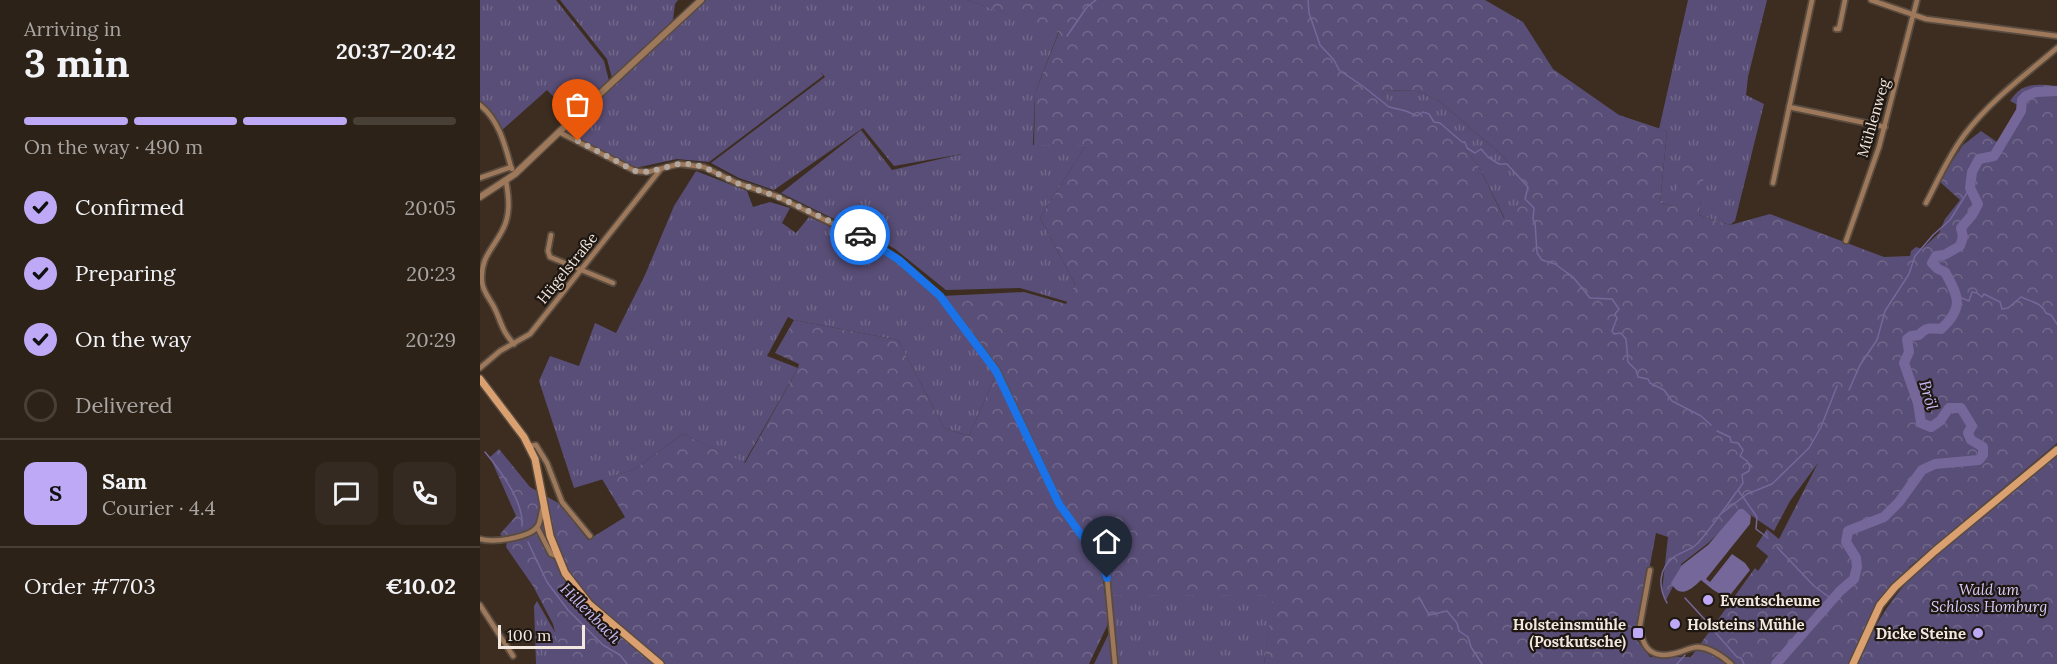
<!DOCTYPE html>
<meta charset="utf-8">
<style>
body{margin:0;font-family:Lora,serif;background:#352a21;color:#f1f3f6;height:100vh;display:flex;flex-direction:column;font-size:22px;white-space:nowrap}
*{box-sizing:border-box;margin:0}
p{font-size:20px;color:#a7a4a2}
.icon{flex:none;width:33px;height:33px;fill:none;stroke:currentColor;stroke-width:2;stroke-linecap:round;stroke-linejoin:round}
.map{position:relative;flex:1;overflow:hidden}
.panel{display:flex;flex-direction:column;background:#2d2218;width:480px}
.panel>*{flex:none}
.scale{position:absolute;left:18px;bottom:15px;width:87px;box-sizing:border-box;padding-left:6px;border:3px solid #f3e8e0;border-top:0;font-size:16px;line-height:21px;white-space:nowrap;color:#f3e8e0;-webkit-text-stroke:4px #1e1711;paint-order:stroke}
.pin{position:absolute;display:grid;place-items:center;width:51px;height:51px;color:#fff;margin:-62px -26px;border-radius:50% 50% 50% 0;rotate:-45deg;box-shadow:0 0 6px #0007}
.pin .icon{rotate:45deg}
.courier{position:absolute;display:grid;place-items:center;width:60px;height:60px;margin:-30px;border:4px solid #1a73e8;border-radius:50%;background:#fff;color:#222;box-shadow:0 2px 8px #0007}
.overview em{font-style:normal;font-weight:800}
.overview div{display:flex;flex-direction:column-reverse}
.overview{display:flex;align-items:center;justify-content:space-between;height:102px;padding:0 24px}
h1{font-size:39px;font-weight:800;line-height:45px}
.bar{display:grid;grid-template-columns:repeat(4,1fr);gap:9px 6px;align-content:center;height:72px;padding:0 24px}
.bar i{height:8px;border-radius:4px;background:#483f37}
.bar .on{background:#bda9f5}
.bar p{grid-column:span 4}
.line{display:flex;align-items:center;gap:15px;padding:0 24px;border-top:2px solid #483f37}
.line div{flex:1}
.round{display:grid;place-items:center;flex:none;width:63px;height:63px;border-radius:12px;background:#352a21}
ol{padding:0 24px;list-style:none}
li{display:flex;align-items:center;gap:18px;height:66px}
li p{margin-inline-start:auto}
li .icon{padding:6px;border-radius:50%;background:#bda9f5;color:#111;stroke-width:4}
li:last-child{color:#a7a4a2}
li i{width:33px;height:33px;border:3px solid #483f37;border-radius:50%}
main{display:flex;flex:1;min-height:0}
.map>svg:first-child{display:block}
.grass{fill:url(#grass-tufts)}
.forest{fill:url(#forest-crowns);fill-rule:evenodd}
.water{fill:#75679a}
.lines{fill:none;stroke-linecap:round;stroke-linejoin:round}
.stream{stroke:#75679a;stroke-width:1.5}
.river{stroke:#75679a;stroke-width:10}
.minor-casing{stroke:#594b3f;stroke-width:8}
.tertiary-casing{stroke:#594b3f;stroke-width:9}
.secondary-casing{stroke:#594b3f;stroke-width:10}
.minor{stroke:#9d785a;stroke-width:4.5}
.tertiary{stroke:#9d785a;stroke-width:6}
.secondary{stroke:#dba070;stroke-width:7}
.done{stroke:#b3a79d;stroke-width:6;stroke-dasharray:0 10.8}
.route{stroke:#1a73e8;stroke-width:8}
.poi-dot{fill:#bda9f5;stroke:#1e1711;stroke-width:2}
.labels{text-anchor:middle;dominant-baseline:central;stroke-width:4.5;stroke-linejoin:round;paint-order:stroke}
.street-label{font-size:15px;fill:#f3e8e0;stroke:#1e1711}
.park-label{font-size:15px;font-style:italic;fill:#dbcffe;stroke:#1e1711}
.poi-label{font-size:15px;font-weight:bold;fill:#f3e8e0;stroke:#1e1711;text-anchor:start}
.water-label{font-size:16px;font-style:italic;fill:#c8b9f6;stroke:#1e1711}
</style>
<main>
<section class="panel">
<div class="overview"><div><h1>3 min</h1><p>Arriving in</p></div><em>20:37–20:42</em></div>
<div class="bar"><i class="on"></i><i class="on"></i><i class="on"></i><i></i><p>On the way · 490 m</p></div>
<ol>
<li><svg class="icon" aria-label="check" viewBox="0 0 24 24"><path d="M5 12l5 5 9-10"/></svg>Confirmed<p>20:05</p></li>
<li><svg class="icon" aria-label="check" viewBox="0 0 24 24"><path d="M5 12l5 5 9-10"/></svg>Preparing<p>20:23</p></li>
<li><svg class="icon" aria-label="check" viewBox="0 0 24 24"><path d="M5 12l5 5 9-10"/></svg>On the way<p>20:29</p></li>
<li><i></i>Delivered</li>
</ol>
<div class="line" style="height:108px"><b class="round" style="background:#bda9f5;color:#111">S</b><div><b>Sam</b><p>Courier · 4.4</p></div><a class="round"><svg class="icon" aria-label="chat" viewBox="0 0 24 24"><path d="M4 5h16v11H9l-5 4z"/></svg></a><a class="round"><svg class="icon" aria-label="phone" viewBox="0 0 24 24"><path d="M5 4h4l2 5-3 2q2 4 5 5l2-3 5 2v4C11 20 4 13 5 4z"/></svg></a></div>
<div class="line" style="height:78px"><div>Order #7703</div><b>€10.02</b></div>
</section>
<div class="map">
<svg width="1577" height="664" viewBox="0 0 1577 664">
<defs>
<pattern id="grass-tufts" width="24" height="20" patternUnits="userSpaceOnUse" patternTransform="scale(1.5)"><rect width="24" height="20" fill="#594e77"/><path d="M3 7l-1-3M5 7V3M7 7l1-3M15 17l-1-3M17 17v-4M19 17l1-3" fill="none" stroke="#71688a"/></pattern>
<pattern id="forest-crowns" width="20" height="18" patternUnits="userSpaceOnUse" patternTransform="scale(1.5)"><rect width="20" height="18" fill="#594e77"/><path d="M2 6a3 3 0 1 1 6 0M12 15a3 3 0 1 1 6 0" fill="none" stroke="#71688a"/></pattern>
</defs>
<rect width="100%" height="100%" fill="#3c2d20"/>
<g class="grass">
<path d="M0,0h76l48,61 5,20 -38,34 -24,-25 -45,40 -8,-14 -14,-15z"/>
<path d="M80,0h118l-3,4 -2,16 -61,58 -5,-19z"/>
<path d="M226,0h261l92,31 -24,62 -2,52h53l-46,73 35,66 -7,18 -48,-14 -74,2 -51,-41 -44,-25 -19,-6 -51,-25 80,-63 31,40 70,-16 -68,12 -31,-38 -89,62 -35,-12 -28,-15 114,-86 -4,-5 2,4 -114,86 -32,-3 -42,9 -74,-37z"/>
<path d="M1208,0h79l-19,77 -2,18 18,9 -29,117 -5,4 -31,-10 6,-56 -32,47 -13,-3 7,-72 -8,-2z"/>
<path d="M902,90l35,1 22,10 65,56 30,38 -29,24 -26,-52 -39,-50 -51,-13z"/>
<path d="M216,171l51,20 6,16 17,-5 20,6 -8,15 14,10 13,-16 45,20 37,21 50,40 55,76 -27,62 -25,-8 -46,-88 -104,-20 -6,-3 -21,39 31,12 -54,95 -61,-29 -50,36 -59,18 -35,-107 11,-25 29,10 16,-43 21,10 29,-58 29,-69z"/>
<path d="M632,595h162l-10,69h-147z"/>
<path d="M57,601l23,40 25,23h-49l-2,-58z"/>
<path d="M631,629l2,35h-19z"/>
</g>
<g class="forest">
<path d="M487,0h518l38,22 30,47 66,46 48,16 -7,72 13,3 12,-50 21,3 -7,56 31,10 40,-11 114,43 26,-1 1,-5 5,-4 6,2 17,-16 6,-14 15,-19 -21,-19 24,-36 18,-14 16,11 12,-15 9,-22 -8,-4c12,-19 27,-17 47,-15v357l-149,125 4,-1 -34,38 -29,59h-585l9,-69h-161l-2,-16 -5,-15 -45,-60 -60,-131 -58,-77 82,-4 42,12 9,-20 -35,-66 46,-73h-52l1,-52 24,-61zM902,90l35,1 22,10 65,56 29,38 -29,23 -25,-51 -39,-51 -50,-12zM1338,463l-39,76 -12,-10 -11,17 12,10 -1,2 -9,13 -3,-3 -64,89h-41l-14,-18 20,-106 12,4 -6,54 4,9 16,-31 -1,-5 26,-20 36,-34 31,21 16,-30z"/>
<path d="M314,320l104,20 46,88 25,8 27,-62 60,132 45,61 7,48 -1,11 -18,38h-508l-24,-23 -4,-17 -20,-38 -27,-39 1,-5 -7,-8 16,-18 -26,-59 9,-8 31,38 30,17 28,36 37,-23 -23,-38 31,-9 50,-36 62,29 53,-95 1,-4 -24,-11z"/>
<path d="M1577,454v210h-199c17,-40 31,-64 61,-95z"/>
</g>
<path class="water" d="M1259,509h4l8,7 -1,8 -44,55 4,3 22,-28 13,9 5,7 -19,24c-13,3 -21,-7 -30,-14 -10,10 -21,19 -30,3l11,-18 26,-20z"/>
<g class="lines">
<g class="stream">
<path d="M828,0l1,13 11,32 14,15 5,10 25,17 25,20 17,4 11,5 6,-4 6,2 5,8 6,1 22,19h3l2,6 8,5 6,-4 7,8 11,7h8l21,23 -3,12 9,9 -1,12 2,2 2,31 5,7 13,4 18,13 17,21 22,1 7,10 -4,5 2,4 -5,13 2,3 7,-1 5,6 2,23 8,8 2,7 10,2 2,4 14,7 8,11 29,15 10,9"/>
<path d="M587,36l20,-29 9,-7"/>
<path d="M1477,296l12,5 3,-9 5,1 5,4 2,-3 16,8 2,7 6,-1 13,-11c10,5 20,5 25,16l5,2 6,9"/>
<path d="M1369,390l11,-25 17,-25 8,-29 24,-37 6,-18 18,-21 17,-15 20,-32"/>
<path d="M1237,431l13,6 1,5 7,1 5,7 -3,6 7,5 3,5 -1,5 -7,4 1,8 -5,7 19,27 -1,12 12,9"/>
<path d="M5,452c15,18 39,50 37,74"/>
<path d="M1242,513l25,-19 25,-10 37,-36 12,-21 16,-41"/>
<path d="M48,542l19,40 21,28 35,35 17,10 7,9"/>
<path d="M1297,547l37,39 19,14"/>
<path d="M939,597l10,18 18,-4 10,12 2,8 9,6 3,10 11,17"/>
<path d="M1205,598l24,26"/>
<path d="M1187,603c-9,-16 -9,-34 7,-46 7,-5 17,-7 24,-14 14,-16 27,-35 39,-52"/>
<path d="M1234,631l23,26 4,1 3,6"/>
<path d="M1197,664l8,-9"/>
</g>
<path class="river" d="M1296,664l64,-73 14,-12 3,-12 -1,-9 -10,-16 2,-11 36,-14 15,-15 23,-32 13,-6 44,-4 4,-5v-8l-12,-7 -3,-7 4,-7 -11,-18h-12l-9,13 -9,6 -10,-4 -3,-20 -14,-40 5,-11 -2,-13 4,-3 8,-1c7,-8 12,-7 22,-6 23,-21 18,-32 4,-57l-7,-3 -6,-6 4,-7 8,-1 16,-9 3,-9 -2,-9 11,-13 6,-11 -8,-16 2,-16 7,-13 15,-3 27,-45 1,-11 4,-4 10,-4 21,-1"/>
<defs>
<g id="minor">
<path d="M1391,0l55,19 131,17"/>
<path d="M1356,29h3l6,-29"/>
<path d="M0,105c19,15 25,40 31,62"/>
<path d="M1309,107l96,20"/>
<path d="M79,132l76,39 13,1 31,-8 25,3 33,16 39,13 55,27 26,11 42,26 41,36 57,75 62,133 44,61 4,13 8,86"/>
<path d="M0,178l31,-11 1,2"/>
<path d="M26,181c3,17 5,34 -4,50 -10,19 -22,27 -20,51 1,10 8,17 12,25 8,16 7,23 20,37"/>
<path d="M1293,183l39,-183"/>
<path d="M1446,203c12,-23 23,-48 39,-69 26,-34 60,-59 92,-86"/>
<path d="M71,235l-3,16 2,6 63,26"/>
<path d="M1366,241l33,-94 38,-147"/>
<path d="M0,368l20,-17 30,-17 130,-164"/>
<path d="M49,446l7,-1 11,18 15,39 28,34"/>
<path d="M57,527l14,27 8,3"/>
<path d="M0,539c13,4 50,-1 58,-13 3,-6 3,-13 5,-19"/>
<path d="M1170,570l-10,55c2,27 15,35 40,27 6,-2 12,-5 18,-5 13,1 24,9 33,17"/>
<path d="M0,605l33,51"/>
</g>
<path id="tertiary" d="M0,197l35,-23 63,-60 123,-114"/>
<g id="secondary">
<path d="M0,379l44,58 11,22 15,77 15,37 24,31 71,60"/>
<path d="M1373,664l27,-59 15,-18 40,-36 122,-101"/>
</g>
</defs>
<use href="#minor" class="minor-casing"/>
<use href="#tertiary" class="tertiary-casing"/>
<use href="#secondary" class="secondary-casing"/>
<use href="#minor" class="minor"/>
<use href="#tertiary" class="tertiary"/>
<use href="#secondary" class="secondary"/>
</g>
<g class="lines">
<path class="done" d="M98,141l57,30 13,1 31,-8h12l13,3 33,16 39,13 84,39"/>
<path class="route" d="M380,235l39,25 41,36 56,75 63,133 44,61 4,13"/>
</g>
<g class="poi-dot">
<circle cx="1228" cy="600" r="6"/>
<circle cx="1195" cy="624" r="6"/>
<rect x="1152" y="627" width="12" height="12" rx="3"/>
<circle cx="1498" cy="633" r="6"/>
</g>
<g class="labels">
<g class="street-label">
<text transform="translate(1393 118) rotate(-74)">Mühlenweg</text>
<text transform="translate(87 268) rotate(-51)">Hügelstraße</text>
</g>
<g class="park-label">
<text x="1509" y="589">Wald um<tspan x="1509" dy="17">Schloss Homburg</tspan></text>
</g>
<g class="poi-label">
<text x="1240" y="600">Eventscheune</text>
<text x="1146" y="624" text-anchor="end">Holsteinsmühle<tspan x="1146" dy="17">(Postkutsche)</tspan></text>
<text x="1207" y="624">Holsteins Mühle</text>
<text x="1486" y="633" text-anchor="end">Dicke Steine</text>
</g>
<g class="water-label">
<text transform="translate(1449 395) rotate(74)">Bröl</text>
<text transform="translate(111 613) rotate(45)">Hillenbach</text>
</g>
</g>
</svg>
<div class="scale">100 m</div>
<div class="pin" style="left:98px;top:141px;background:#ea580c"><svg class="icon" aria-label="bag" viewBox="0 0 24 24"><path d="M5 8h14l-1 12H6zM9 8a3 3 0 0 1 6 0"/></svg></div>
<div class="pin" style="left:627px;top:578px;background:#1f2937"><svg class="icon" aria-label="home" viewBox="0 0 24 24"><path d="M3 11l9-7 9 7M6 9v11h12V9"/></svg></div>
<div class="courier" style="left:380px;top:235px"><svg class="icon" aria-label="car" viewBox="0 0 24 24"><path d="M5 17H2v-5l4-1 3-4h7l3 4 3 1v5h-3M9 17h6M6 11h13"/><circle cx="7" cy="17" r="2"/><circle cx="17" cy="17" r="2"/></svg></div>
</div>
</main>
